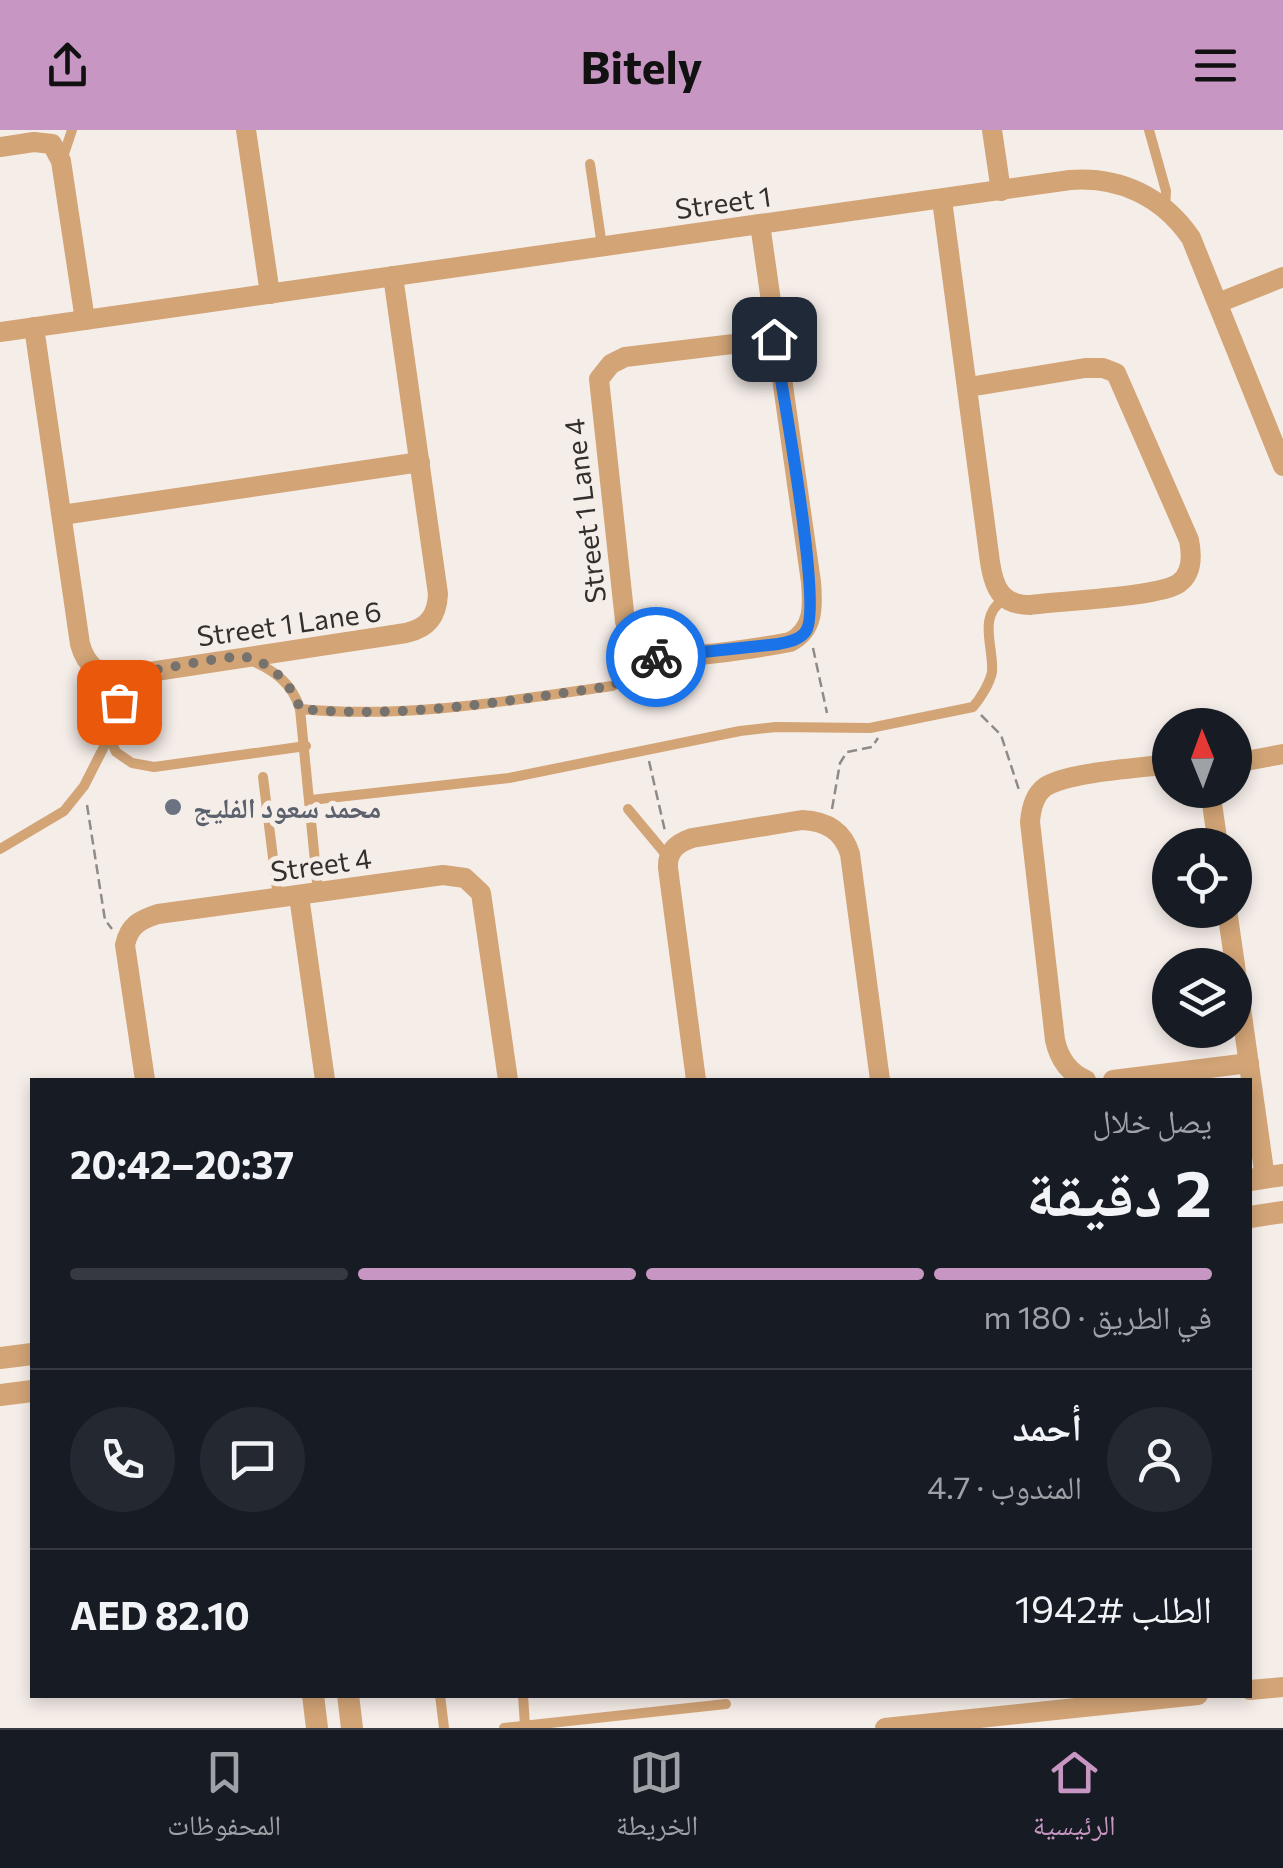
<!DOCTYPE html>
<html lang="ar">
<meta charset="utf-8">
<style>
body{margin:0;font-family:Commissioner,"Noto Naskh Arabic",sans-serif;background:#242831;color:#f1f3f6;direction:rtl;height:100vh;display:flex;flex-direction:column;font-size:38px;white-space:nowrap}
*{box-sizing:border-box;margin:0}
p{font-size:32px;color:#9ea1a6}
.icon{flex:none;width:55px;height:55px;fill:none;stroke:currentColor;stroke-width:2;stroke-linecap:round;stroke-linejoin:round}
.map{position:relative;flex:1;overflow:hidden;direction:ltr}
.panel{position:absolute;left:30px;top:948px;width:1222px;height:620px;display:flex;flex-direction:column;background:#171b24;border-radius:0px;box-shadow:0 5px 15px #0003;direction:rtl}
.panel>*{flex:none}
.needle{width:65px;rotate:359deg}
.tools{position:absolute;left:1152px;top:578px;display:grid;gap:20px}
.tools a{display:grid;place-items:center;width:100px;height:100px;border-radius:50%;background:#171b24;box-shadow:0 5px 15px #0003;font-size:50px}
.pin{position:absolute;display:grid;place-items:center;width:85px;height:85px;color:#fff;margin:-42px;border-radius:20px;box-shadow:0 5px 15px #0006}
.courier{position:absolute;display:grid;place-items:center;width:100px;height:100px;margin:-50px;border:8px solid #1a73e8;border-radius:50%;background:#fff;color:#222;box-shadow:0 2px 12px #0007}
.overview em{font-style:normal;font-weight:700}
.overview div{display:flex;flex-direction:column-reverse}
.overview{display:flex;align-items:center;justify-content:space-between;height:170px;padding:0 40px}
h1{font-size:65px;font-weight:700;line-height:75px}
.bar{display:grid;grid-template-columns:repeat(4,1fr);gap:15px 10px;align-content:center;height:120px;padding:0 40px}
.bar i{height:12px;border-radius:8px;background:#363941}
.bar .active{background:#c896c3}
.bar p{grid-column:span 4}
.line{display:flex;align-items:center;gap:25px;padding:0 40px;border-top:2px solid #363941}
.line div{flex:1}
.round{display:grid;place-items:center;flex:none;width:105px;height:105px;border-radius:52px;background:#242831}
header{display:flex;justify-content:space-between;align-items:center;height:130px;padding:0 40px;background:#c896c3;color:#111;font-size:45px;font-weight:700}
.dock{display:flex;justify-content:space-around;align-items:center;height:140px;border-top:2px solid #363941;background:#171b24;font-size:28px;color:#9ea1a6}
.dock a{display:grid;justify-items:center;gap:5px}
.dock .active{color:#c896c3}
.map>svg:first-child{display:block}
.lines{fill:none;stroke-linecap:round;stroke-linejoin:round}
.path{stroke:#908b87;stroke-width:2.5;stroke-dasharray:10 5;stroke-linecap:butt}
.service{stroke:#d2a476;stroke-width:10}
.minor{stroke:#d2a476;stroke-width:20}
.tertiary{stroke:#d2a476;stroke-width:22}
.done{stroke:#76726e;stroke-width:10;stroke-dasharray:0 18}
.route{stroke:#1a73e8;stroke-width:12}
.worship-dot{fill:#6b7280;stroke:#f5ede8;stroke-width:4}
.labels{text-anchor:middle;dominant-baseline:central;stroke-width:10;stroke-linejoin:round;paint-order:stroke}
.street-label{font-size:28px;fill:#322f2d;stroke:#f5ede8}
.worship-label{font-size:28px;font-weight:bold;fill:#5b616d;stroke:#f5ede8;text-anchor:start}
</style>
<header><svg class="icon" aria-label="menu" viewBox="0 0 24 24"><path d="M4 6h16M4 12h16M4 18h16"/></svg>Bitely<svg class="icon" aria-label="share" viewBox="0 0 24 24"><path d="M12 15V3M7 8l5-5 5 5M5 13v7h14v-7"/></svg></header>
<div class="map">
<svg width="1283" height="1598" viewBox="0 0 1283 1598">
<rect width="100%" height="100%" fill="#f5ede8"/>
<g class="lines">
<g class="path">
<path d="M813,518l14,65"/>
<path d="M981,585l20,20 18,55"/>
<path d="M649,631l16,70"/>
<path d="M87,675l18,115 7,9"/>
<path d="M832,679l8,-46 7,-11 25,-5 6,-9"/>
</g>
<g class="service">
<path d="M1149,0l17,61 -1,16"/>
<path d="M62,30l10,-30"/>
<path d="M590,34l12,82"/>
<path d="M250,530c24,10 42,23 50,49l18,183"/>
<path d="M139,547c-19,22 -38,46 -23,75l16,11 22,4 152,-21"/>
<path d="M300,579c106,10 207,-8 312,-23l22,-12 14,-20"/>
<path d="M263,647l15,121"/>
<path d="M311,670l198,-22 231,-47 36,-4 94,1 103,-21c7,-8 17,-24 19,-35 2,-26 -15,-55 12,-73"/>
<path d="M628,679l40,48"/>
<path d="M0,719l64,-38 20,-25 26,-51"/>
<path d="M440,1565l4,33"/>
<path d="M523,1565l2,31"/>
<path d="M504,1598l222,-24"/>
</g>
<g class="minor">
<path d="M246,0l24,164"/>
<path d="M992,0l9,61"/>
<path d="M0,17l34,-5 18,2 9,17 24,159"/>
<path d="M942,70l48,362c4,26 11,43 40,43 28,-4 131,-8 149,-22 14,-10 13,-28 10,-43l-73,-167 -13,-5h-18l-116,19"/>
<path d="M760,94l51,358c2,24 3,48 -21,60 -25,5 -125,21 -144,12 -13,-7 -18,-19 -21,-33l-26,-242 12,-15 14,-7 149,-18"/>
<path d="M1218,173l65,-26"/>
<path d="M34,197l46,317c6,22 20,33 43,32l283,-43c22,-5 31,-17 32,-39l-45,-318"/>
<path d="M0,202l1070,-152c50,-4 93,17 121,58l92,228"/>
<path d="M62,385l358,-53"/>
<path d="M1235,633l48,-9"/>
<path d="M1210,660l8,55"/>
<path d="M299,766l26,184"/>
<path d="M1227,780l8,55"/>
<path d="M1235,836l30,212"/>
<path d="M145,950l-20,-135c4,-19 14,-25 33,-31l285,-39 22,3 16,15 27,187"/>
<path d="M696,950l-28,-212c-1,-17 9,-25 24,-30l110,-18c24,1 41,11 48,34l30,226"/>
<path d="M1086,950c-17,-7 -27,-22 -31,-40l-25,-218c1,-13 4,-27 15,-35 22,-15 96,-19 125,-23"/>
<path d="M1113,950l136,-17"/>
<path d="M1250,1560l33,-3"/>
<path d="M885,1598l313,-33"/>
</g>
<g class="tertiary">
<path d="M1250,1050l33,-5"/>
<path d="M1250,1087l33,-5"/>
<path d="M0,1228l32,-4"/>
<path d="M0,1265l32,-4"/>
<path d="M313,1565l4,33"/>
<path d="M348,1565l4,33"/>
</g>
</g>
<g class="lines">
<path class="done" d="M119,572l23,-30c23,-3 84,-17 103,-15 25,4 48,29 55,52 106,10 207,-8 312,-23l22,-12 14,-20 8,3"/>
<path class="route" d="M656,527l122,-13c10,-2 22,-4 28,-13 17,-24 -25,-249 -32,-292"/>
</g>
<circle class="worship-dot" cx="173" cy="677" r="10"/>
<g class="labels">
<g class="street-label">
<text transform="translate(723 72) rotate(-8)">Street 1</text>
<text transform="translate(584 381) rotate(-97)">Street 1 Lane 4</text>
<text transform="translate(289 493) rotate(-8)">Street 1 Lane 6</text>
<text transform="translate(321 734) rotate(-8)">Street 4</text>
</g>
<g class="worship-label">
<text x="193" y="677">محمد سعود الفليج</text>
</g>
</g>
</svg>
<div class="tools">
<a><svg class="needle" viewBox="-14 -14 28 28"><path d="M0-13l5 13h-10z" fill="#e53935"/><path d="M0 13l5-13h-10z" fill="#9ea1a6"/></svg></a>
<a><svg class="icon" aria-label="locate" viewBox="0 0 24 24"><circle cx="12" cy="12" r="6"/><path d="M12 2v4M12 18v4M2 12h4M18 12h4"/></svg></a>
<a><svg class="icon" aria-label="layers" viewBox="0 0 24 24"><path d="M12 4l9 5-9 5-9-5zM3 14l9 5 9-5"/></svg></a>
</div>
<div class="pin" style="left:119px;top:572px;background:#ea580c"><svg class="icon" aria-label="bag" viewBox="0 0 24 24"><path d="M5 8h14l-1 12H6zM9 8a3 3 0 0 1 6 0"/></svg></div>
<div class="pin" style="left:774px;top:209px;background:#1f2937"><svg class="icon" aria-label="home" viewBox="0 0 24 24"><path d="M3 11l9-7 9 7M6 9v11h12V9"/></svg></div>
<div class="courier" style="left:656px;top:527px"><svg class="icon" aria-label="bike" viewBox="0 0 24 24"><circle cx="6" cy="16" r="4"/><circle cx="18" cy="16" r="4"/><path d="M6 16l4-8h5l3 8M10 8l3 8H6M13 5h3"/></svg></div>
<section class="panel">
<div class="overview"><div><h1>2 دقيقة</h1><p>يصل خلال</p></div><em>20:37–20:42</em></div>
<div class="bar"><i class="active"></i><i class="active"></i><i class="active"></i><i></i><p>في الطريق · 180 m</p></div>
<div class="line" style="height:180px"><a class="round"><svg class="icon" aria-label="person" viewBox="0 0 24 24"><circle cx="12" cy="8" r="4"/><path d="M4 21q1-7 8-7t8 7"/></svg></a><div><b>أحمد</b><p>المندوب · 4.7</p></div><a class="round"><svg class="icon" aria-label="chat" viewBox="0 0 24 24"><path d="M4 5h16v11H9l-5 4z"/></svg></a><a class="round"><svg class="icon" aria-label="phone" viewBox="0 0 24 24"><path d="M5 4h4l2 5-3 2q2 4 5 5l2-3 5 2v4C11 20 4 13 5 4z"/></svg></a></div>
<div class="line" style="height:130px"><div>الطلب #1942</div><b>AED 82.10</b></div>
</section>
</div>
<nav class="dock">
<a class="active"><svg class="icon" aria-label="home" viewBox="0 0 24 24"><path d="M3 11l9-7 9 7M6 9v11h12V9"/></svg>الرئيسية</a>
<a><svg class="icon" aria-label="map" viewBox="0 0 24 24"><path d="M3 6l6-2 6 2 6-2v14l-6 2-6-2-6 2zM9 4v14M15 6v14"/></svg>الخريطة</a>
<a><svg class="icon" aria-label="saved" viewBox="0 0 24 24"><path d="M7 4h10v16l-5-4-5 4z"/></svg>المحفوظات</a>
</nav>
